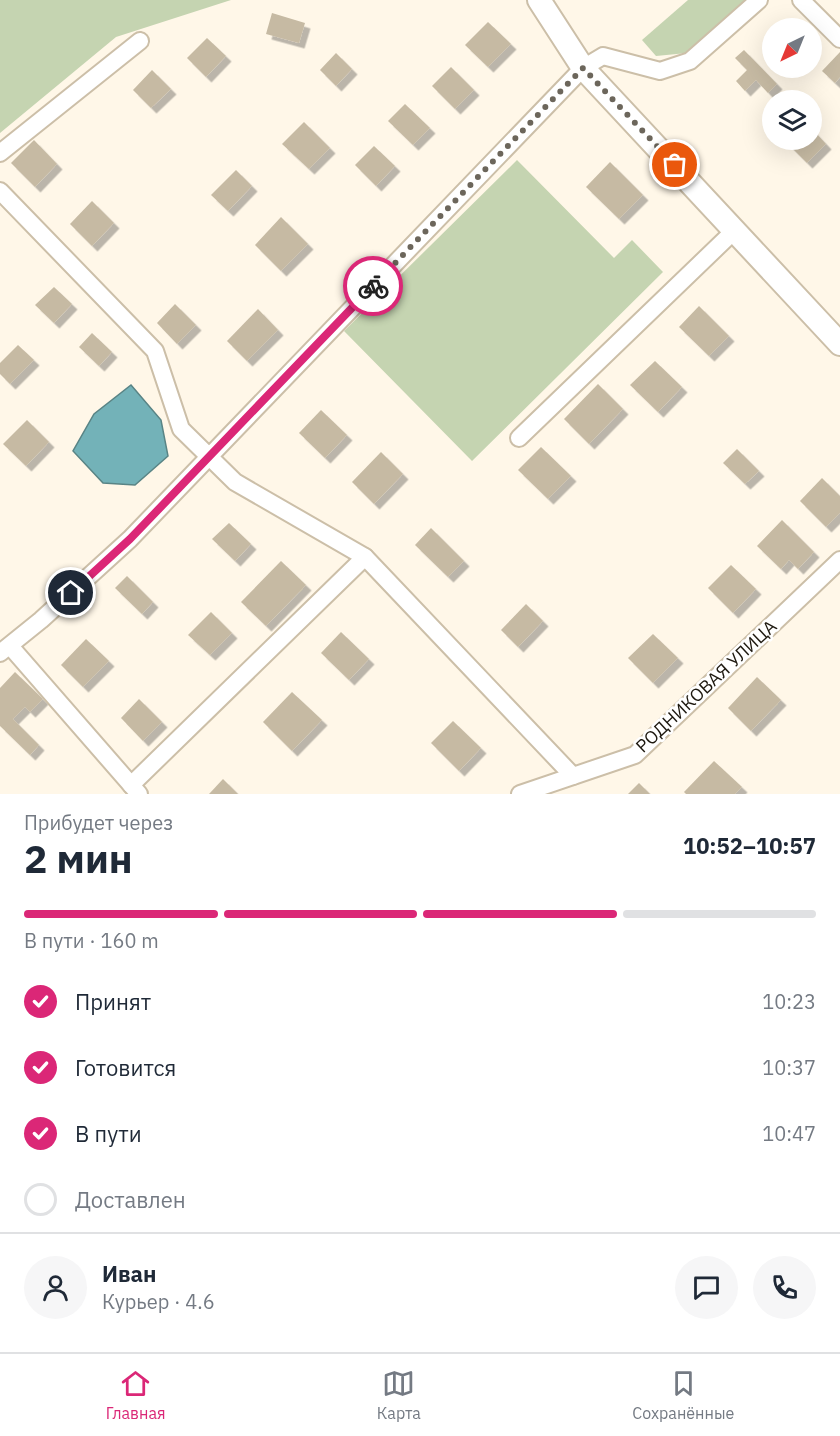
<!DOCTYPE html>
<html lang="ru">
<meta charset="utf-8">
<style>
body{margin:0;font-family:"IBM Plex Sans",sans-serif;background:#f6f6f7;color:#1f2937;height:100vh;display:flex;flex-direction:column;font-size:22px;white-space:nowrap}
*{box-sizing:border-box;margin:0}
p{font-size:20px;color:#747a83}
.icon{flex:none;width:33px;height:33px;fill:none;stroke:currentColor;stroke-width:2;stroke-linecap:round;stroke-linejoin:round}
.map{position:relative;height:794px;overflow:hidden}
.panel{display:flex;flex-direction:column;background:#fff;flex:1}
.panel>*{flex:none}
.needle{width:39px;rotate:223deg}
.tools{position:absolute;left:762px;top:18px;display:grid;gap:12px}
.tools a{display:grid;place-items:center;width:60px;height:60px;border-radius:50%;background:#fff;box-shadow:0 6px 24px #0002;font-size:30px}
.pin{position:absolute;display:grid;place-items:center;width:51px;height:51px;color:#fff;margin:-26px;border:3px solid #fff;border-radius:50%;box-shadow:0 2px 6px #0007}
.courier{position:absolute;display:grid;place-items:center;width:60px;height:60px;margin:-30px;border:4px solid #db2777;border-radius:50%;background:#fff;color:#222;box-shadow:0 2px 8px #0007}
.overview em{font-style:normal;font-weight:800}
.overview div{display:flex;flex-direction:column-reverse}
.overview{display:flex;align-items:center;justify-content:space-between;height:102px;padding:0 24px}
h1{font-size:39px;font-weight:800;line-height:45px}
.bar{display:grid;grid-template-columns:repeat(4,1fr);gap:9px 6px;align-content:center;height:72px;padding:0 24px}
.bar i{height:8px;border-radius:4px;background:#e0e1e3}
.bar .on{background:#db2777}
.bar p{grid-column:span 4}
.line{display:flex;align-items:center;gap:15px;padding:0 24px;border-top:2px solid #e0e1e3}
.line div{flex:1}
.round{display:grid;place-items:center;flex:none;width:63px;height:63px;border-radius:32px;background:#f6f6f7}
ol{padding:0 24px;list-style:none}
li{display:flex;align-items:center;gap:18px;height:66px}
li p{margin-inline-start:auto}
li .icon{padding:6px;border-radius:50%;background:#db2777;color:#fff;stroke-width:4}
li:last-child{color:#747a83}
li i{width:33px;height:33px;border:3px solid #e0e1e3;border-radius:50%}
.dock{display:flex;justify-content:space-around;align-items:center;height:84px;border-top:2px solid #e0e1e3;background:#fff;font-size:16px;color:#747a83}
.dock a{display:grid;justify-items:center;gap:3px}
.dock .on{color:#db2777}
.map>svg:first-child{display:block}
.green{fill:#c5d4b1}
.water{fill:#73b2b8;stroke:#598485;stroke-width:1.5}
.building{fill:#c6baa3;filter:url(#shadow)}
.lines{fill:none;stroke-linecap:round;stroke-linejoin:round}
.street-casing{stroke:#ccbfa8;stroke-width:20}
.secondary-casing{stroke:#ccbfa8;stroke-width:26}
.street{stroke:#fff;stroke-width:16}
.secondary{stroke:#fff;stroke-width:22}
.done{stroke:#6c665b;stroke-width:6;stroke-dasharray:0 10.8}
.route{stroke:#db2777;stroke-width:8}
.labels{text-anchor:middle;dominant-baseline:central;stroke-width:5;stroke-linejoin:round;paint-order:stroke}
.street-label{font-size:18px;fill:#1d180f;stroke:#fff}
</style>
<div class="map">
<svg width="840" height="794" viewBox="0 0 840 794">
<defs>
<filter id="shadow"><feDropShadow dx="5.5" dy="5.5" stdDeviation="0" flood-color="#0004"/></filter>
</defs>
<rect width="100%" height="100%" fill="#fff7e8"/>
<g class="green">
<path d="M0,0h231l-115,37 -116,96z"/>
<path d="M688,0h59l-60,53 -31,3 -14,-16z"/>
<path d="M517,160l97,98 18,-18 31,32 -191,189 -128,-130z"/>
</g>
<path class="water" d="M131,385l30,35 7,36 -33,29 -32,-2 -30,-32 21,-37z"/>
<g class="building">
<path d="M272,13l33,10 -6,20 -33,-9z"/>
<path d="M488,22l23,22 -23,23 -23,-22z"/>
<path d="M207,38l19,18 -20,21 -19,-19z"/>
<path d="M744,50l33,34 -9,9 -12,-13 -11,11 -9,-10 11,-11 -12,-12z"/>
<path d="M840,52v25l-5,6 -13,-12z"/>
<path d="M336,53l16,16 -16,17 -16,-16z"/>
<path d="M451,67l23,23 -19,19 -23,-23z"/>
<path d="M152,70l19,19 -20,19 -18,-18z"/>
<path d="M405,104l25,24 -17,17 -25,-24z"/>
<path d="M304,122l26,26 -21,21 -27,-25z"/>
<path d="M812,129l14,15 -19,19 -23,-23h28z"/>
<path d="M34,140l23,24 -22,23 -24,-24z"/>
<path d="M374,146l21,20 -19,20 -21,-21z"/>
<path d="M610,162l33,33 -24,24 -33,-32z"/>
<path d="M236,170l16,16 -24,25 -17,-16z"/>
<path d="M92,201l22,22 -22,23 -22,-22z"/>
<path d="M281,217l27,27 -27,27 -26,-26z"/>
<path d="M54,287l18,17 -18,19 -19,-18z"/>
<path d="M175,304l21,21 -19,19 -20,-21z"/>
<path d="M699,306l30,30 -20,20 -30,-29z"/>
<path d="M258,309l20,21 -31,31 -20,-20z"/>
<path d="M92,333l20,19 -13,14 -20,-19z"/>
<path d="M18,345l16,15 -24,24 -10,-10v-11z"/>
<path d="M655,361l27,26 -24,25 -28,-27z"/>
<path d="M598,384l25,25 -34,35 -25,-25z"/>
<path d="M321,410l26,25 -22,23 -26,-25z"/>
<path d="M27,420l22,22 -23,24 -23,-22z"/>
<path d="M541,447l30,29 -23,23 -30,-29z"/>
<path d="M737,449l22,22 -14,13 -22,-21z"/>
<path d="M381,452l22,22 -29,30 -22,-22z"/>
<path d="M822,478l18,18v17l-14,14 -26,-26z"/>
<path d="M782,520l32,32 -16,17 -9,-9 -8,9 -24,-23z"/>
<path d="M229,523l22,21 -16,17 -23,-22z"/>
<path d="M431,528l33,33 -16,16 -33,-32z"/>
<path d="M281,561l25,24 -40,41 -25,-24z"/>
<path d="M731,565l25,24 -23,24 -25,-25z"/>
<path d="M127,576l26,26 -11,12 -27,-26z"/>
<path d="M526,604l17,17 -25,26 -17,-17z"/>
<path d="M211,612l21,21 -22,22 -22,-20z"/>
<path d="M341,632l28,27 -20,21 -28,-27z"/>
<path d="M653,634l25,24 -25,25 -25,-25z"/>
<path d="M86,639l23,22 -26,26 -22,-22z"/>
<path d="M15,672l28,27 -13,13 -5,-5 -12,12 26,26 -9,10 -30,-29v-38z"/>
<path d="M757,677l24,23 -30,31 -23,-23z"/>
<path d="M292,692l30,28 -30,31 -29,-29z"/>
<path d="M139,699l23,23 -19,19 -22,-23z"/>
<path d="M453,721l28,27 -22,23 -28,-28z"/>
<path d="M714,761l28,26 -7,7h-49l-2,-2z"/>
<path d="M223,779l15,15h-29z"/>
<path d="M639,783l11,11h-22z"/>
</g>
<g class="lines">
<defs>
<g id="street">
<path d="M801,0l39,39"/>
<path d="M0,153l140,-112"/>
<path d="M0,191l155,160 26,78 54,53 130,75 208,219"/>
<path d="M519,438l216,-208"/>
<path d="M10,646l129,148"/>
<path d="M0,653l41,-33 89,-81 453,-471 20,-12 57,15 30,-10 69,-61"/>
<path d="M131,785l234,-228"/>
<path d="M520,794l115,-39 205,-195"/>
</g>
<path id="secondary" d="M539,0l44,68 257,276"/>
</defs>
<use href="#street" class="street-casing"/>
<use href="#secondary" class="secondary-casing"/>
<use href="#street" class="street"/>
<use href="#secondary" class="secondary"/>
</g>
<g class="lines">
<path class="done" d="M373,286l210,-218 92,97"/>
<path class="route" d="M71,593l59,-54 243,-253"/>
</g>
<g class="labels">
<g class="street-label">
<text transform="translate(706 686) rotate(-43)">РОДНИКОВАЯ УЛИЦА</text>
</g>
</g>
</svg>
<div class="tools">
<a><svg class="needle" viewBox="-14 -14 28 28"><path d="M0-13l5 13h-10z" fill="#e53935"/><path d="M0 13l5-13h-10z" fill="#747a83"/></svg></a>
<a><svg class="icon" aria-label="layers" viewBox="0 0 24 24"><path d="M12 4l9 5-9 5-9-5zM3 14l9 5 9-5"/></svg></a>
</div>
<div class="pin" style="left:675px;top:165px;background:#ea580c"><svg class="icon" aria-label="bag" viewBox="0 0 24 24"><path d="M5 8h14l-1 12H6zM9 8a3 3 0 0 1 6 0"/></svg></div>
<div class="pin" style="left:71px;top:593px;background:#1f2937"><svg class="icon" aria-label="home" viewBox="0 0 24 24"><path d="M3 11l9-7 9 7M6 9v11h12V9"/></svg></div>
<div class="courier" style="left:373px;top:286px"><svg class="icon" aria-label="bike" viewBox="0 0 24 24"><circle cx="6" cy="16" r="4"/><circle cx="18" cy="16" r="4"/><path d="M6 16l4-8h5l3 8M10 8l3 8H6M13 5h3"/></svg></div>
</div>
<section class="panel">
<div class="overview"><div><h1>2 мин</h1><p>Прибудет через</p></div><em>10:52–10:57</em></div>
<div class="bar"><i class="on"></i><i class="on"></i><i class="on"></i><i></i><p>В пути · 160 m</p></div>
<ol>
<li><svg class="icon" aria-label="check" viewBox="0 0 24 24"><path d="M5 12l5 5 9-10"/></svg>Принят<p>10:23</p></li>
<li><svg class="icon" aria-label="check" viewBox="0 0 24 24"><path d="M5 12l5 5 9-10"/></svg>Готовится<p>10:37</p></li>
<li><svg class="icon" aria-label="check" viewBox="0 0 24 24"><path d="M5 12l5 5 9-10"/></svg>В пути<p>10:47</p></li>
<li><i></i>Доставлен</li>
</ol>
<div class="line" style="height:108px"><a class="round"><svg class="icon" aria-label="person" viewBox="0 0 24 24"><circle cx="12" cy="8" r="4"/><path d="M4 21q1-7 8-7t8 7"/></svg></a><div><b>Иван</b><p>Курьер · 4.6</p></div><a class="round"><svg class="icon" aria-label="chat" viewBox="0 0 24 24"><path d="M4 5h16v11H9l-5 4z"/></svg></a><a class="round"><svg class="icon" aria-label="phone" viewBox="0 0 24 24"><path d="M5 4h4l2 5-3 2q2 4 5 5l2-3 5 2v4C11 20 4 13 5 4z"/></svg></a></div>
</section>
<nav class="dock">
<a class="on"><svg class="icon" aria-label="home" viewBox="0 0 24 24"><path d="M3 11l9-7 9 7M6 9v11h12V9"/></svg>Главная</a>
<a><svg class="icon" aria-label="map" viewBox="0 0 24 24"><path d="M3 6l6-2 6 2 6-2v14l-6 2-6-2-6 2zM9 4v14M15 6v14"/></svg>Карта</a>
<a><svg class="icon" aria-label="saved" viewBox="0 0 24 24"><path d="M7 4h10v16l-5-4-5 4z"/></svg>Сохранённые</a>
</nav>
